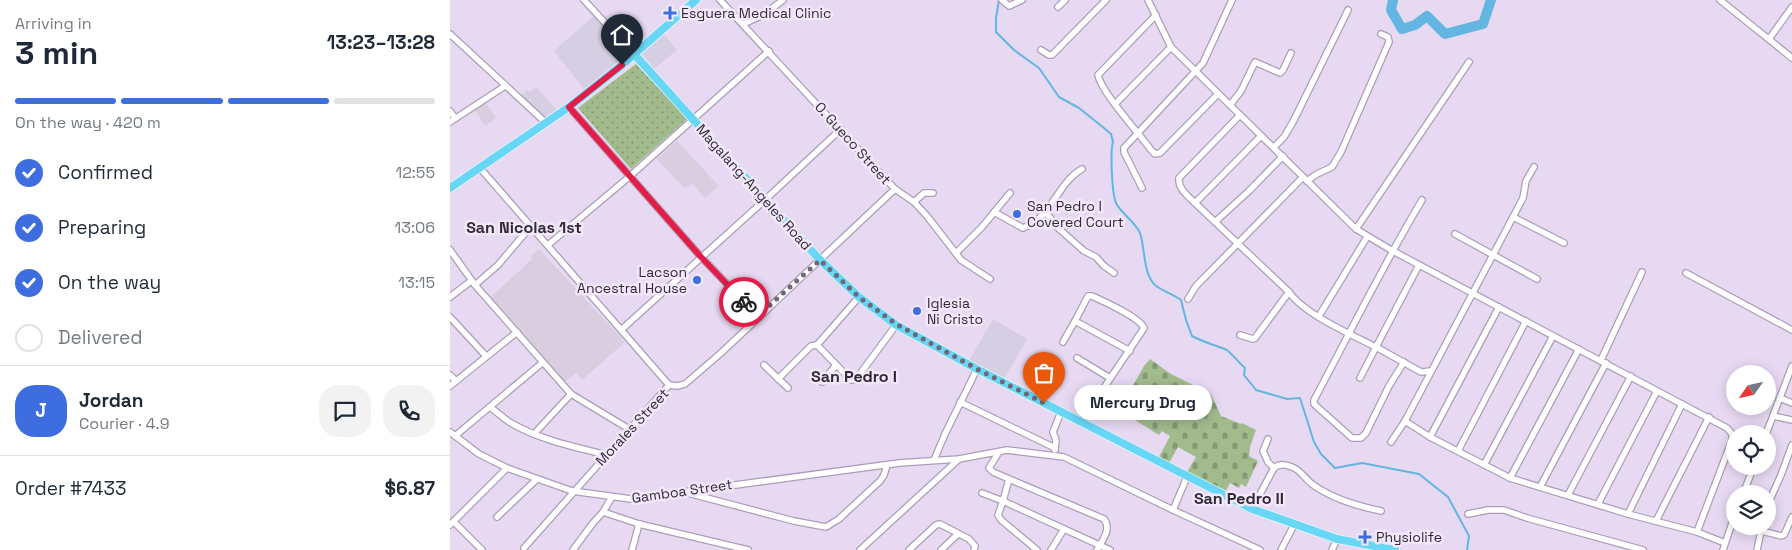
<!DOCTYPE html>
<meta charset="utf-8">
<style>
body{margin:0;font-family:"Space Grotesk",sans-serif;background:#f2f2f3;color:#1f2937;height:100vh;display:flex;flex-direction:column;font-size:19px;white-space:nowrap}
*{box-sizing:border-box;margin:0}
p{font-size:16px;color:#747a83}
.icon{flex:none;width:28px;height:28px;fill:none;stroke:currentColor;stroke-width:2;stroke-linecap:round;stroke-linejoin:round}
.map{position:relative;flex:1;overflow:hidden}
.panel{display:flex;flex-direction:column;background:#fff;width:450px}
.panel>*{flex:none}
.needle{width:32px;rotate:236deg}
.buttons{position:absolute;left:1276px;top:365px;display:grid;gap:10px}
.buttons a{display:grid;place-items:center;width:50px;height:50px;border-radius:50%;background:#fff;box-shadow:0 2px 12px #0003;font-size:25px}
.pin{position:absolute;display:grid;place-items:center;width:42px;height:42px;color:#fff;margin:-51px -21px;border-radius:50% 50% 50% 0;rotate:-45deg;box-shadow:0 0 5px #0007}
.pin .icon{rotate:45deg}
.courier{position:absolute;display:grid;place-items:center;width:50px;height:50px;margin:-25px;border:4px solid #e11d48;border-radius:50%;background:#fff;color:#222;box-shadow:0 1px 6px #0007}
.bubble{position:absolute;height:35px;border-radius:18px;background:#fff;box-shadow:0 2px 12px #0003;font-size:16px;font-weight:800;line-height:35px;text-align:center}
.head em{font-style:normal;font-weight:800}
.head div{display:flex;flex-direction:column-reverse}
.head{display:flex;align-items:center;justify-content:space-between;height:85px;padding:0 15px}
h1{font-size:32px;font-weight:800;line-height:38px}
.bar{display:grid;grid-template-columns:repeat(4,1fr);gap:8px 5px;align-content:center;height:60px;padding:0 15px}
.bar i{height:6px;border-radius:4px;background:#e0e1e3}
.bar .active{background:#3d6dde}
.bar p{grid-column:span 4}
.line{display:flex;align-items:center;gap:12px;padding:0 15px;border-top:1px solid #e0e1e3}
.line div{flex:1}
.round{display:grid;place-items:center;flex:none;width:52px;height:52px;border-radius:20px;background:#f2f2f3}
ol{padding:0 15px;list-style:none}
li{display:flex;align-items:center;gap:15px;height:55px}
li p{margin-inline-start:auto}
li .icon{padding:5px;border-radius:50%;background:#3d6dde;color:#fff;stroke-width:4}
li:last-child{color:#747a83}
li i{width:28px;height:28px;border:2px solid #e0e1e3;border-radius:50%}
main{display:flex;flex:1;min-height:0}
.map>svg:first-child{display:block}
.commercial{fill:#d6cee2}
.education{fill:#d9cde0}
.cemetery{fill:url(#cemetery-stones)}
.park{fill:url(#park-dots)}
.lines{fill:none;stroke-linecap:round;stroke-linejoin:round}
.stream{stroke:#63b5e2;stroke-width:2}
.river{stroke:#63b5e2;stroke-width:10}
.minor-casing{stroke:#ab9eb6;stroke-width:8}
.major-casing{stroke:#fff;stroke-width:9}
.minor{stroke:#fff;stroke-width:5.5}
.major{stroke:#68d7f6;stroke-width:8}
.done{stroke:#706876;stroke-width:5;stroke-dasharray:0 9}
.route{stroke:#e11d48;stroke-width:6}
.poi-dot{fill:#3d6dde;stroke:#f2e7fb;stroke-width:2}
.labels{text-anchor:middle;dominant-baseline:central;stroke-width:5;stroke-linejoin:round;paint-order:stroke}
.poi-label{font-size:14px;fill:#302b34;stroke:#f2e7fb;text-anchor:start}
.street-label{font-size:14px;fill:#302b34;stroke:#f2e7fb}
.quarter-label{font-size:16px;font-weight:bold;fill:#302b34;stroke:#f2e7fb}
</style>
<main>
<section class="panel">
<div class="head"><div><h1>3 min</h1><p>Arriving in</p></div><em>13:23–13:28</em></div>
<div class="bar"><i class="active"></i><i class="active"></i><i class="active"></i><i></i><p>On the way · 420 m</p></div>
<ol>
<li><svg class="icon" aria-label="check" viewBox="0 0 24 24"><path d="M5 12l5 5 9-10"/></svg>Confirmed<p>12:55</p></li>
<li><svg class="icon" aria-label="check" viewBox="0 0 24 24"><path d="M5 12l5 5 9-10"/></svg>Preparing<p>13:06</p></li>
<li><svg class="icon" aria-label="check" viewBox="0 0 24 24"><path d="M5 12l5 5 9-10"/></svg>On the way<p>13:15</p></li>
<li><i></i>Delivered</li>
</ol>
<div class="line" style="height:90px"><b class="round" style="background:#3d6dde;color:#fff">J</b><div><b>Jordan</b><p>Courier · 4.9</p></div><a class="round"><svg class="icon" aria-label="chat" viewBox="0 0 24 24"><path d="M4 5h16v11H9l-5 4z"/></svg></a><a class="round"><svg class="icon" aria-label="phone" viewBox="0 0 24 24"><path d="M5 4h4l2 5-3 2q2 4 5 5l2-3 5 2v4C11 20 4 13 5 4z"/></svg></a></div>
<div class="line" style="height:65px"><div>Order #7433</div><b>$6.87</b></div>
</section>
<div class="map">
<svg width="1342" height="550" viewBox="0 0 1342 550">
<defs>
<pattern id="cemetery-stones" width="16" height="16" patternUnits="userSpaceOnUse" patternTransform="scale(1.25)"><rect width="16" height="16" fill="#a2bb8d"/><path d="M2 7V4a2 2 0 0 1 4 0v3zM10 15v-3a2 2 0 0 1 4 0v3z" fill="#849874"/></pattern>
<pattern id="park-dots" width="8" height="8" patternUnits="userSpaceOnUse" patternTransform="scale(1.25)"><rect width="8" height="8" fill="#a2bb8d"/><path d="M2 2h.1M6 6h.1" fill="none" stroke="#849874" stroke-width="1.8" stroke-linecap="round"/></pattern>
</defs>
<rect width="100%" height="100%" fill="#e7d9f2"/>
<g class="commercial">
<path d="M145,15l33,38 -44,36 -30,-38z"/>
<path d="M213,33l14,17 -23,19 -12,-16z"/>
<path d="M86,87l21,23 -12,9 -24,-24 6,-5 3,2z"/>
<path d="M543,319l34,20 -24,42 -34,-20z"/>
</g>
<g class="education">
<path d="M35,102l11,16 -11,8 -10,-16z"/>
<path d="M227,141l42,45 -14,12 -13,-15 -7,6 -28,-30z"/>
<path d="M89,249l86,93 -43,38 -6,-7 -12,10 -73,-86 41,-38 -1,-3z"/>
</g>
<path class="cemetery" d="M700,359l21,15 40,20 10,22 20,8 1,-1 14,7 -6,17 -1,9 9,5 -12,26 -5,-3 -2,4 -9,-5 -4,8 -39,-19 9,-15 -18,-10 -9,16 -10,-6 11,-21 -8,-5 -3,4 -40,-25 25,-44z"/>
<path class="park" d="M186,64l51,55 -56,50 -53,-61z"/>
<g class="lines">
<path class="stream" d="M549,0l-3,18v14l18,18 25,18 20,29 20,11 25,20 7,6 2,8c-3,9 -1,52 3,61 4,9 19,19 24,30 5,14 3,41 15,52 7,6 18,9 26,15l5,20 6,16c11,6 23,9 35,14 3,2 13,14 18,18l-1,7 12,15 31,9 13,-1 14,44 7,12 14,14 27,-5 57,11 29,23 21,39 -2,14"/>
<path class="river" d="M943,0l-2,10 11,19 13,-4 12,-9 18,18 38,-10 8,-24"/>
<defs>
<g id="minor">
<path d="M134,0l50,54"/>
<path d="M270,0l175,189 19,13 13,14 34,44 29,19"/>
<path d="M552,0l7,6 13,-6"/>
<path d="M698,0l23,47 185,182 35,21 336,178 5,6v6l-35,92"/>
<path d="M1270,0l72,58"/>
<path d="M608,7l7,-7"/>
<path d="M706,15l-58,60c3,17 41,58 53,75l4,4 5,-1 58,-59"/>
<path d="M293,24l20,-9 20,-15"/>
<path d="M0,34l95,88"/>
<path d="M1319,39l23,-32"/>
<path d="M591,50l8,5h3l54,-55"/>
<path d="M665,104l56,-57"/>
<path d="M780,105l11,-14 14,-29 25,11 3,-3 8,-17"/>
<path d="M119,107l132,150 57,59"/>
<path d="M0,111l5,7"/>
<path d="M790,115l-61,63c-1,11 9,18 16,25l94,89c15,22 63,43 87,55l43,-82"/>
<path d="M0,122l55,-36"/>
<path d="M824,147l10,-10 10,-17 54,-110"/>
<path d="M1084,167l-8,14 -3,17 -10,19 -108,204 25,16 80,41 118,36 69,18 28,11"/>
<path d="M30,168l189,217"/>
<path d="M857,181l10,-7 15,-7 9,-15 48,-110 -1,-5 -7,-3"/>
<path d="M692,188l-18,-36v-4l79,-85 29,-63"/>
<path d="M464,202l10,-9h9"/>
<path d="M745,203l66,-67"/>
<path d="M544,212l29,16c29,-10 34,-45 59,-59"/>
<path d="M595,213l3,2 9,12 27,24 12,6 8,9 10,7"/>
<path d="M1063,217l51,26"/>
<path d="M765,222l34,-31 34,-35"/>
<path d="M906,229l113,-167"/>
<path d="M1005,234l82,45"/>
<path d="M98,245l81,-68 140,-126"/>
<path d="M0,250l25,35 96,109 58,35"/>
<path d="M506,253l26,-26 28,-34"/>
<path d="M1236,273l106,57"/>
<path d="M25,285l23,-20 33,-39"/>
<path d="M0,297l21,-16"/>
<path d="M409,297l-42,48 34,35h4l5,-6 36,-49"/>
<path d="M738,299l8,-13 107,-109"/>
<path d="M869,316l48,-79"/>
<path d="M0,317l36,39"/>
<path d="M171,330l145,-131 75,-70"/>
<path d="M790,335l13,4 2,-1 34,-46"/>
<path d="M613,342l12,-21"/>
<path d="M627,358l33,20"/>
<path d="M1151,360l41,-88"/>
<path d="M954,362l-15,24 -23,47 -5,5h-9l-38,-34v-4c36,-67 69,-135 108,-200"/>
<path d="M314,365l24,23"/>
<path d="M0,375l6,6"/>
<path d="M910,378l16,-31 45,25 10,-1"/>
<path d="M328,379l33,-33 6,-1"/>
<path d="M372,382l14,-17"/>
<path d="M0,386l67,-54"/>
<path d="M1330,398l12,5"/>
<path d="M510,402l95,46"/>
<path d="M40,407c7,5 14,12 21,16 29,17 64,24 96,32"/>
<path d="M1323,416l19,4"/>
<path d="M631,422l63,-94c-5,-11 -39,-26 -52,-32h-4l-13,25 55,30"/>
<path d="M0,432l29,22 28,14 65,23 59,8 268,-36 60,-4 48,-9 57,7 109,53 87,40"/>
<path d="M84,434l37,-40"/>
<path d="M1316,434l26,-68"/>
<path d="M5,436l87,-73"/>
<path d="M980,437l69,-130"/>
<path d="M818,439l-5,12 5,11 6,6"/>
<path d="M941,442l14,-21"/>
<path d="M605,450l1,-10 -3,-8 8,-20"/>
<path d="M1008,451l68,-130"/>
<path d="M484,460l11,-26 32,-65"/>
<path d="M1034,465l69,-129"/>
<path d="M1060,478l69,-129"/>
<path d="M559,479l95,40c8,10 -2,22 -7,31"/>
<path d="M1090,487l66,-124"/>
<path d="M234,492l110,29 32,6 13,-8 41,-38 4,-6 3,-10"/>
<path d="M532,493l21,8 6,-22 -16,-7 -4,-4 10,-16"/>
<path d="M1293,494l11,-28"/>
<path d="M1118,495l63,-119"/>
<path d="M1148,504l59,-113"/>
<path d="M1318,504l13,-29 11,-30"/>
<path d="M802,509l22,-41c5,-5 11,-4 18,-1 9,3 13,12 20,17 20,15 45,22 69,27"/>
<path d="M723,510l14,-33"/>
<path d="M153,512l36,12 109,26"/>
<path d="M1018,514l20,-4h16l23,8 116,32"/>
<path d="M1178,514l54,-110"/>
<path d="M47,517l40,-38"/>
<path d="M1206,521l53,-104"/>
<path d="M4,522l28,28"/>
<path d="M0,525l57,-57"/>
<path d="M1312,531l19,5 3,-1 8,-18"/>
<path d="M74,548l145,-163 8,1 8,-2 36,-31 174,-164"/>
<path d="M123,550l20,-27 10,-11 9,-15"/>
<path d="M182,550l7,-26"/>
<path d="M410,550l99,-91"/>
<path d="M459,550l27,-25 4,-1 29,15 6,7 -1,4"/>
<path d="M491,550l17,-16"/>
<path d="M587,550l-36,-30 -3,-5 5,-14 107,49"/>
<path d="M601,550l13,-21"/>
<path d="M831,550l13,-25"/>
<path d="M882,550l5,-11"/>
<path d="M1273,550l12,-36"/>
<path d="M1307,550l5,-24"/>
</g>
<g id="major">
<path d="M184,54l186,206 39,37 37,28 81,44 275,140 85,30 58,11"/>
<path d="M0,188l119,-81 53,-42 74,-65"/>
</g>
</defs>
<use href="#minor" class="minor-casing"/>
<use href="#major" class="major-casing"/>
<use href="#minor" class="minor"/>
<use href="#major" class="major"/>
</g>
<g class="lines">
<path class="done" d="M294,302l14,14 62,-56 39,37 37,27 81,45 67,34"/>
<path class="route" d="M172,65l-53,42 132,150 43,45"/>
</g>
<g class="poi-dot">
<path d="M217.5 5.5h5v5h5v5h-5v5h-5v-5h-5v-5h5z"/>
<circle cx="567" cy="214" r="5"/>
<circle cx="247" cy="280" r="5"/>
<circle cx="467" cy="311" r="5"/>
<path d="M912.5 529.5h5v5h5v5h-5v5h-5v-5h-5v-5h5z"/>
</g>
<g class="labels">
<g class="poi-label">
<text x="231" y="13">Esguera Medical Clinic</text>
<text x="577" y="206">San Pedro I<tspan x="577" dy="16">Covered Court</tspan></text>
<text x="237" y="272" text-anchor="end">Lacson<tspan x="237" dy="16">Ancestral House</tspan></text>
<text x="477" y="303">Iglesia<tspan x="477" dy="16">Ni Cristo</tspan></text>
<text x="926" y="537">Physiolife</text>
</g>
<g class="street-label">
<text transform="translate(403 143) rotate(48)">O. Gueco Street</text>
<text transform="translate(304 187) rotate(48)">Magalang-Angeles Road</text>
<text transform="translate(182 427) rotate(-47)">Morales Street</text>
<text transform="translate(232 491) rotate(-8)">Gamboa Street</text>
</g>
<g class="quarter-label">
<text x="74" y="227">San Nicolas 1st</text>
<text x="404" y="376">San Pedro I</text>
<text x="789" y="498">San Pedro II</text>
</g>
</g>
</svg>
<div class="buttons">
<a><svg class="needle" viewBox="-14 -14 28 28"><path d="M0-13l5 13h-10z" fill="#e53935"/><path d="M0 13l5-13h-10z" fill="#747a83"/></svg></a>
<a><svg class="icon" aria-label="locate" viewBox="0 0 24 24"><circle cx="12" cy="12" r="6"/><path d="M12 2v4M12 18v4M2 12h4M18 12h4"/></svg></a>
<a><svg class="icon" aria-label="layers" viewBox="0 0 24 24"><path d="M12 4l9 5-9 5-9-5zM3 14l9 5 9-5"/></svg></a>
</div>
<div class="pin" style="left:594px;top:403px;background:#ea580c"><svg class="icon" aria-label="bag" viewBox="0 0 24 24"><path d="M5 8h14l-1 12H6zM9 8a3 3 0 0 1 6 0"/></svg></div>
<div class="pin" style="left:172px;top:65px;background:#1f2937"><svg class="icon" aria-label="home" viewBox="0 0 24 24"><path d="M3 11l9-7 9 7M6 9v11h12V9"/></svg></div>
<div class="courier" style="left:294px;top:302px"><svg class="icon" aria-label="bike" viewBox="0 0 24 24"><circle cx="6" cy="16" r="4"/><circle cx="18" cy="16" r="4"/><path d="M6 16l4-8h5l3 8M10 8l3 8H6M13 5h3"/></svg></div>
<div class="bubble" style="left:624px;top:385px;width:138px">Mercury Drug</div>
</div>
</main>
